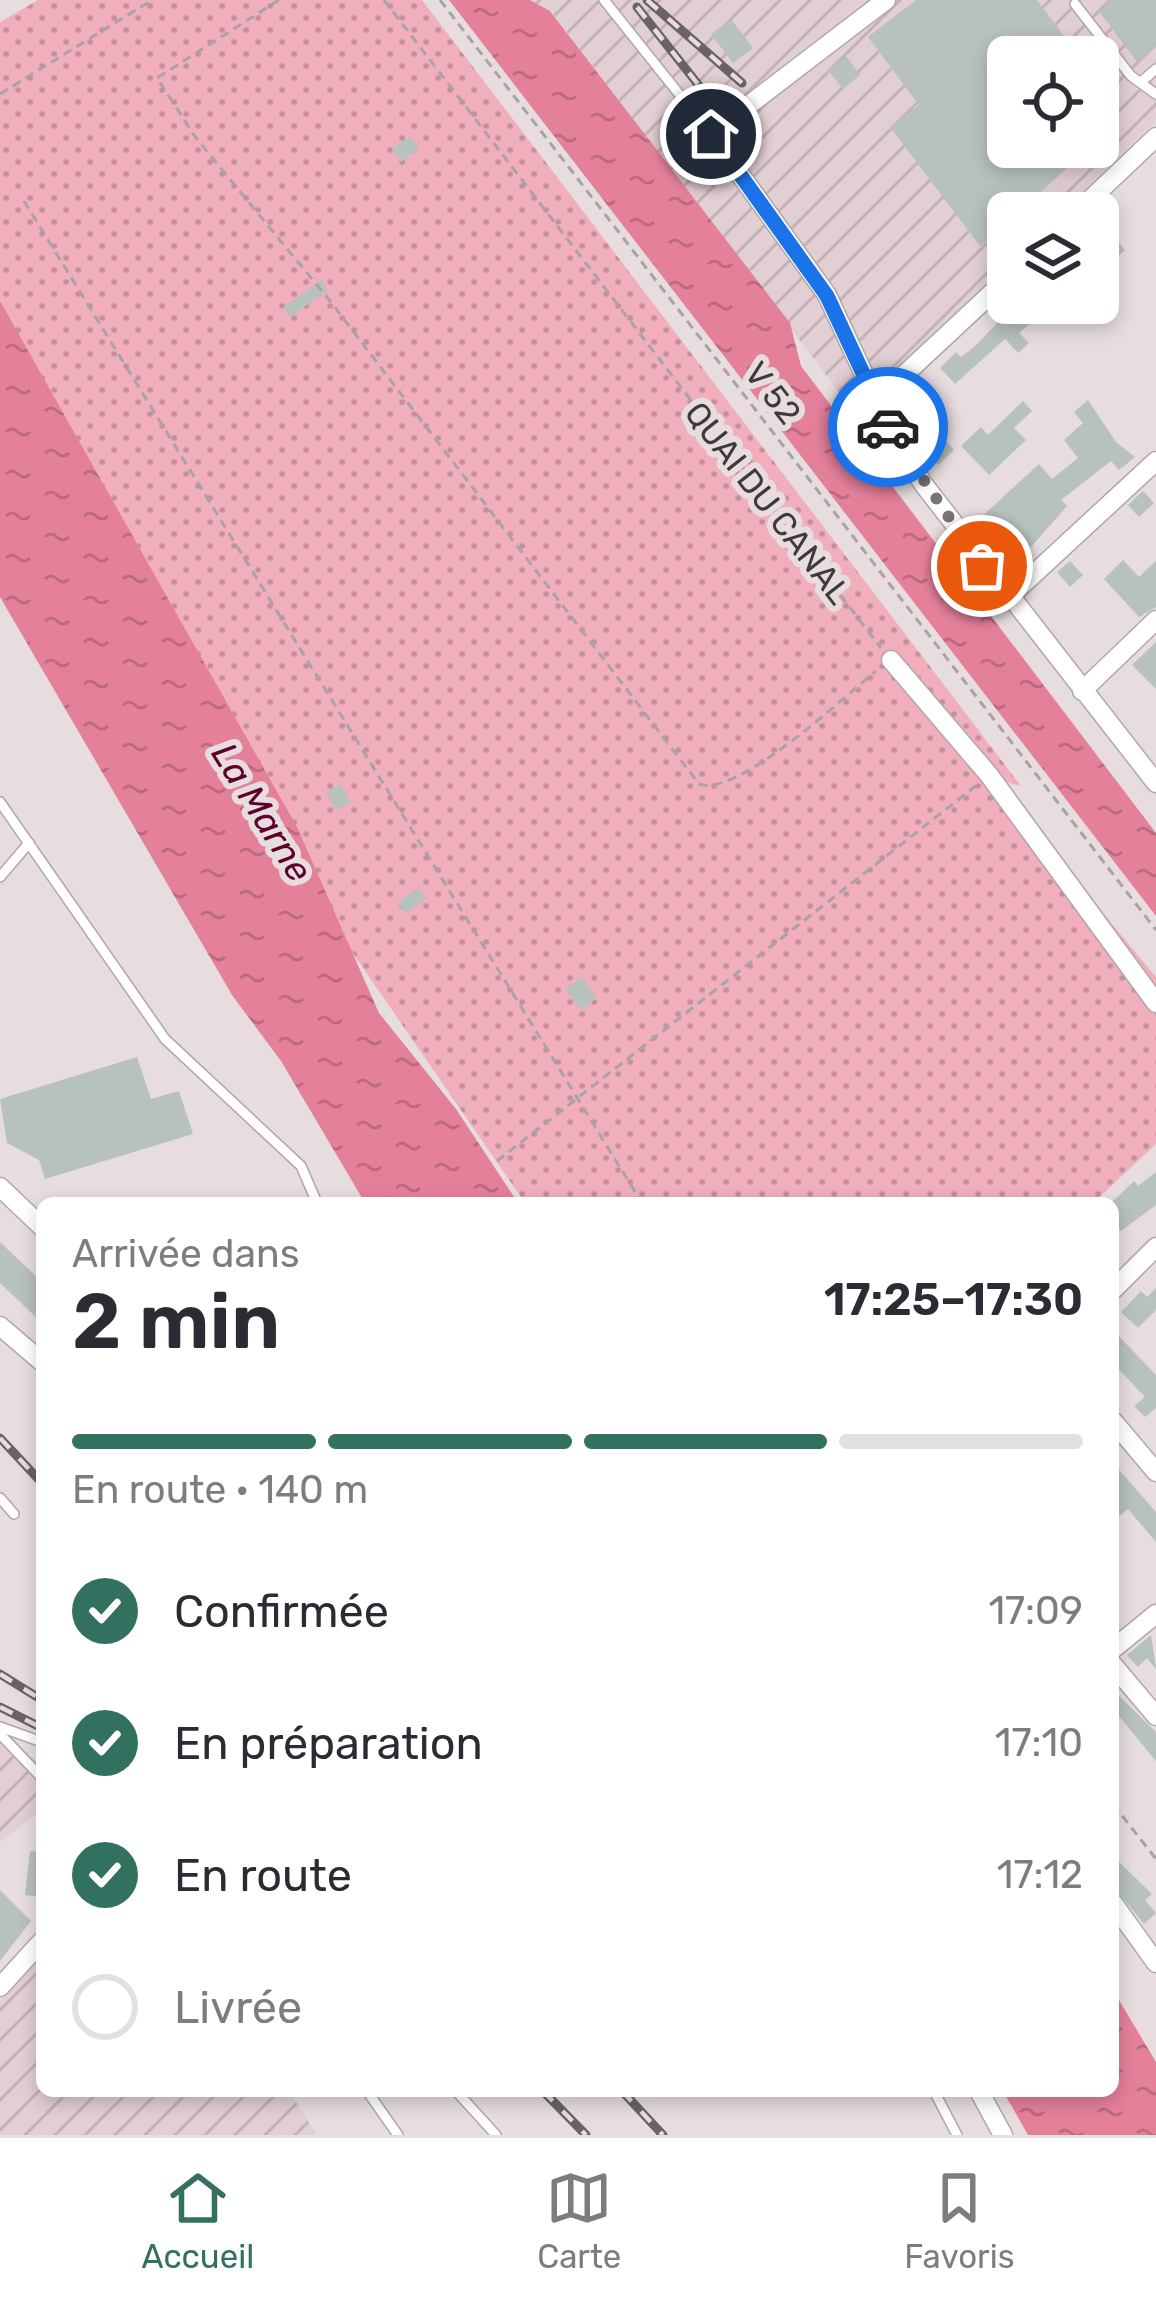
<!DOCTYPE html>
<html lang="fr">
<meta charset="utf-8">
<style>
body{margin:0;font-family:Rubik,sans-serif;background:#f7f7f7;color:#2b2b33;height:100vh;display:flex;flex-direction:column;font-size:45px;white-space:nowrap}
*{box-sizing:border-box;margin:0}
p{font-size:39px;color:#7c7c81}
.icon{flex:none;width:66px;height:66px;fill:none;stroke:currentColor;stroke-width:2;stroke-linecap:round;stroke-linejoin:round}
.map{position:relative;flex:1;overflow:hidden}
.details{position:absolute;left:36px;top:1197px;width:1083px;height:900px;display:flex;flex-direction:column;background:#fff;border-radius:18px;box-shadow:0 6px 18px #0003}
.details>*{flex:none}
.tools{position:absolute;left:987px;top:36px;display:grid;gap:24px}
.tools a{display:grid;place-items:center;width:132px;height:132px;border-radius:18px;background:#fff;box-shadow:0 6px 18px #0003;font-size:60px}
.pin{position:absolute;display:grid;place-items:center;width:102px;height:102px;color:#fff;margin:-51px;border:6px solid #fff;border-radius:50%;box-shadow:0 3px 12px #0007}
.courier{position:absolute;display:grid;place-items:center;width:120px;height:120px;margin:-60px;border:9px solid #1a73e8;border-radius:50%;background:#fff;color:#222;box-shadow:0 3px 15px #0007}
.head em{font-style:normal;font-weight:600}
.head div{display:flex;flex-direction:column-reverse}
.head{display:flex;align-items:center;justify-content:space-between;height:204px;padding:0 36px}
h1{font-size:78px;font-weight:600;line-height:90px}
.bar{display:grid;grid-template-columns:repeat(4,1fr);gap:18px 12px;align-content:center;height:144px;padding:0 36px}
.bar i{height:15px;border-radius:9px;background:#e1e1e2}
.bar .active{background:#32715f}
.bar p{grid-column:span 4}
ol{padding:0 36px;list-style:none}
li{display:flex;align-items:center;gap:36px;height:132px}
li p{margin-inline-start:auto}
li .icon{padding:12px;border-radius:50%;background:#32715f;color:#fff;stroke-width:4}
li:last-child{color:#7c7c81}
li i{width:66px;height:66px;border:6px solid #e1e1e2;border-radius:50%}
.dock{display:flex;justify-content:space-around;align-items:center;height:168px;border-top:3px solid #e1e1e2;background:#fff;font-size:33px;color:#7c7c81}
.dock a{display:grid;justify-items:center;gap:6px}
.dock .active{color:#32715f}
.map>svg:first-child{display:block}
.industrial{fill:url(#industrial-furrows);fill-rule:evenodd}
.park{fill:url(#park-dots)}
.water{fill:url(#water-ripples)}
.building{fill:#b7c1bd}
.lines{fill:none;stroke-linecap:round;stroke-linejoin:round}
.lane-casing{stroke:#b1a7a9;stroke-width:12}
.street-casing{stroke:#b1a7a9;stroke-width:21}
.path{stroke:#aaa2a4;stroke-width:3;stroke-dasharray:9 6;stroke-linecap:butt}
.lane{stroke:#fff;stroke-width:9}
.street{stroke:#fff;stroke-width:18}
.rail-casing{stroke:#696364;stroke-width:9}
.rail{stroke:#e7dddf;stroke-width:4.5;stroke-dasharray:14;stroke-linecap:butt}
.done{stroke:#797374;stroke-width:12;stroke-dasharray:0 21.6}
.route{stroke:#1a73e8;stroke-width:15}
.labels{text-anchor:middle;dominant-baseline:central;stroke-width:12;stroke-linejoin:round;paint-order:stroke}
.street-label{font-size:33px;fill:#3e3a3b;stroke:#e7dddf}
.water-label{font-size:36px;font-style:italic;fill:#5e0029;stroke:#e7dddf}
</style>
<div class="map">
<svg width="1156" height="2135" viewBox="0 0 1156 2135">
<defs>
<pattern id="industrial-furrows" width="10" height="10" patternUnits="userSpaceOnUse" patternTransform="scale(3)"><rect width="10" height="10" fill="#e2cfd3"/><path d="M-1 1l2-2M0 10L10 0M9 11l2-2" fill="none" stroke="#c3b2b6"/></pattern>
<pattern id="park-dots" width="8" height="8" patternUnits="userSpaceOnUse" patternTransform="scale(3)"><rect width="8" height="8" fill="#f1afbe"/><path d="M2 2h.1M6 6h.1" fill="none" stroke="#c58f9c" stroke-width="1.8" stroke-linecap="round"/></pattern>
<pattern id="water-ripples" width="26" height="14" patternUnits="userSpaceOnUse" patternTransform="scale(3)"><rect width="26" height="14" fill="#e5809b"/><path d="M2 4q2-2 4 0t4 0M15 11q2-2 4 0t4 0" fill="none" stroke="#bb6a80"/></pattern>
</defs>
<rect width="100%" height="100%" fill="#e7dddf"/>
<g class="industrial">
<path d="M530,0h626v121l-95,92h-53v51l-155,147 -302,-400zM1008,57h90v90h-90z"/>
<path d="M0,1740l42,24v46l-42,32z"/>
<path d="M42,1957v134h247l28,44h-317v-134z"/>
</g>
<path class="park" d="M38,0h384l599,786 -30,-8 165,199v167l-63,59h-568l-191,-277 -334,-611v-293z"/>
<g class="water">
<path d="M449,0h81l20,11 240,312 11,43 355,467v83z"/>
<path d="M0,301l297,526 82,186 77,96 62,94h-153l-84,-142 -49,-66 -232,-398z"/>
<path d="M1113,1990l43,72v73h-128l-25,-44h110z"/>
</g>
<g class="building">
<path d="M916,0h121l43,57h-72v90h82l-58,53 -9,-1 -6,12 -9,2v12l-28,21 -90,-119 29,-22 -51,-68z"/>
<path d="M1113,0h43v47l-19,15 -38,-51z"/>
<path d="M731,19l22,29 -20,15 -22,-29z"/>
<path d="M846,56l14,19 -17,14 -15,-19z"/>
<path d="M1098,103l16,21 -16,13z"/>
<path d="M410,136l9,13 -18,13 -9,-13z"/>
<path d="M1109,232l16,18 -17,15 -10,-11v-12z"/>
<path d="M321,280l7,10 -38,27 -7,-10z"/>
<path d="M1017,303h37l-35,30 10,10 -11,10 -13,-14 -50,45 -15,-16 16,-16 5,5 12,-9z"/>
<path d="M1088,400l28,42 19,15 -16,13 -8,-9 -50,39 6,6 -42,48 -30,-33 -8,8 -8,-10 60,-55 13,15 26,-21 -14,-18 19,-17 -9,-11z"/>
<path d="M1023,401l9,10 -18,17 12,12 -37,35 -28,-29 20,-19 7,8z"/>
<path d="M942,436l12,14 -16,15 -12,-14z"/>
<path d="M1143,491l11,12 -15,14 -11,-12z"/>
<path d="M1123,560l16,17 17,-16v46l-17,10 -35,-38z"/>
<path d="M1070,561l13,14 -13,12 -13,-15z"/>
<path d="M1156,642v47l-24,-24z"/>
<path d="M340,784l11,18 -15,8 -10,-18z"/>
<path d="M419,888l7,11 -21,14 -8,-11z"/>
<path d="M582,977l15,21 -16,12 -16,-21z"/>
<path d="M137,1057l14,42 28,-8 14,43 -148,45 -6,-19 -32,-17 -7,-44z"/>
<path d="M1156,1172v33l-35,26 -8,-8v-22l21,-20 4,5z"/>
<path d="M0,1242l42,40v41l-42,-40z"/>
<path d="M1156,1288v22l-18,18 -17,-16 20,-21 6,6z"/>
<path d="M1113,1330l43,45v33l-11,9 -11,-11 11,-9 -32,-34z"/>
<path d="M1113,1463l43,49v30l-28,-33 -15,12z"/>
<path d="M1151,1635l5,34 -9,-11 -9,9 -11,-12z"/>
<path d="M1113,1690l43,42v29l-43,-52z"/>
<path d="M30,1851l12,1 -2,45 -15,-2z"/>
<path d="M1113,1856l39,38 -7,6 11,13 -12,11 -31,-38z"/>
<path d="M0,1890l31,31 -31,40z"/>
</g>
<g class="lines">
<defs>
<g id="lane">
<path d="M604,0l107,134"/>
<path d="M1075,4l56,72 25,18"/>
<path d="M1142,81l14,-12"/>
<path d="M0,802l165,237 136,127 16,37"/>
<path d="M0,877l29,-34"/>
<path d="M0,1498l14,16"/>
<path d="M0,1727l42,15"/>
<path d="M0,1734l42,44"/>
<path d="M367,2091l31,44"/>
<path d="M456,2091l40,44"/>
<path d="M934,2091l23,44"/>
</g>
<g id="street">
<path d="M886,0l-175,134 116,161 68,146 29,44 232,298"/>
<path d="M1076,213l80,-76"/>
<path d="M876,401l132,-123"/>
<path d="M1008,598l148,-137"/>
<path d="M891,660l98,115 167,228"/>
<path d="M1082,691l74,-71"/>
<path d="M0,1187l42,40"/>
<path d="M1113,1290l43,-43"/>
<path d="M0,1326l42,36"/>
<path d="M1113,1421l43,51"/>
<path d="M1113,1649l43,-35"/>
<path d="M1113,1665l43,51"/>
<path d="M1113,1903l43,60"/>
<path d="M0,1987l42,-46"/>
<path d="M979,2091l24,44"/>
</g>
</defs>
<use href="#lane" class="lane-casing"/>
<use href="#street" class="street-casing"/>
<g class="path">
<path d="M279,0l-122,78 39,60 134,163 369,483c38,14 145,-87 177,-113"/>
<path d="M384,0l497,648"/>
<path d="M440,0l716,930"/>
<path d="M0,94l152,-94"/>
<path d="M24,201l618,1002"/>
<path d="M497,1161l480,-376"/>
<path d="M1113,1804l43,55"/>
</g>
<use href="#lane" class="lane"/>
<use href="#street" class="street"/>
<defs>
<g id="rail">
<path d="M647,0l95,83"/>
<path d="M637,7l67,85"/>
<path d="M0,1438l42,45"/>
<path d="M0,1674l42,26"/>
<path d="M0,1707l42,21"/>
<path d="M543,2091l43,44"/>
<path d="M622,2091l41,44"/>
</g>
</defs>
<use href="#rail" class="rail-casing"/>
<use href="#rail" class="rail"/>
</g>
<g class="lines">
<path class="done" d="M888,427l94,139"/>
<path class="route" d="M711,134l116,162 61,131"/>
</g>
<g class="labels">
<g class="street-label">
<text transform="translate(773 393) rotate(52)">V 52</text>
<text transform="translate(768 503) rotate(52)">QUAI DU CANAL</text>
</g>
<g class="water-label">
<text transform="translate(262 812) rotate(58)">La Marne</text>
</g>
</g>
</svg>
<div class="tools">
<a><svg class="icon" aria-label="locate" viewBox="0 0 24 24"><circle cx="12" cy="12" r="6"/><path d="M12 2v4M12 18v4M2 12h4M18 12h4"/></svg></a>
<a><svg class="icon" aria-label="layers" viewBox="0 0 24 24"><path d="M12 4l9 5-9 5-9-5zM3 14l9 5 9-5"/></svg></a>
</div>
<div class="pin" style="left:982px;top:566px;background:#ea580c"><svg class="icon" aria-label="bag" viewBox="0 0 24 24"><path d="M5 8h14l-1 12H6zM9 8a3 3 0 0 1 6 0"/></svg></div>
<div class="pin" style="left:711px;top:134px;background:#1f2937"><svg class="icon" aria-label="home" viewBox="0 0 24 24"><path d="M3 11l9-7 9 7M6 9v11h12V9"/></svg></div>
<div class="courier" style="left:888px;top:427px"><svg class="icon" aria-label="car" viewBox="0 0 24 24"><path d="M5 17H2v-5l4-1 3-4h7l3 4 3 1v5h-3M9 17h6M6 11h13"/><circle cx="7" cy="17" r="2"/><circle cx="17" cy="17" r="2"/></svg></div>
<section class="details">
<div class="head"><div><h1>2 min</h1><p>Arrivée dans</p></div><em>17:25–17:30</em></div>
<div class="bar"><i class="active"></i><i class="active"></i><i class="active"></i><i></i><p>En route · 140 m</p></div>
<ol>
<li><svg class="icon" aria-label="check" viewBox="0 0 24 24"><path d="M5 12l5 5 9-10"/></svg>Confirmée<p>17:09</p></li>
<li><svg class="icon" aria-label="check" viewBox="0 0 24 24"><path d="M5 12l5 5 9-10"/></svg>En préparation<p>17:10</p></li>
<li><svg class="icon" aria-label="check" viewBox="0 0 24 24"><path d="M5 12l5 5 9-10"/></svg>En route<p>17:12</p></li>
<li><i></i>Livrée</li>
</ol>
</section>
</div>
<nav class="dock">
<a class="active"><svg class="icon" aria-label="home" viewBox="0 0 24 24"><path d="M3 11l9-7 9 7M6 9v11h12V9"/></svg>Accueil</a>
<a><svg class="icon" aria-label="map" viewBox="0 0 24 24"><path d="M3 6l6-2 6 2 6-2v14l-6 2-6-2-6 2zM9 4v14M15 6v14"/></svg>Carte</a>
<a><svg class="icon" aria-label="saved" viewBox="0 0 24 24"><path d="M7 4h10v16l-5-4-5 4z"/></svg>Favoris</a>
</nav>
